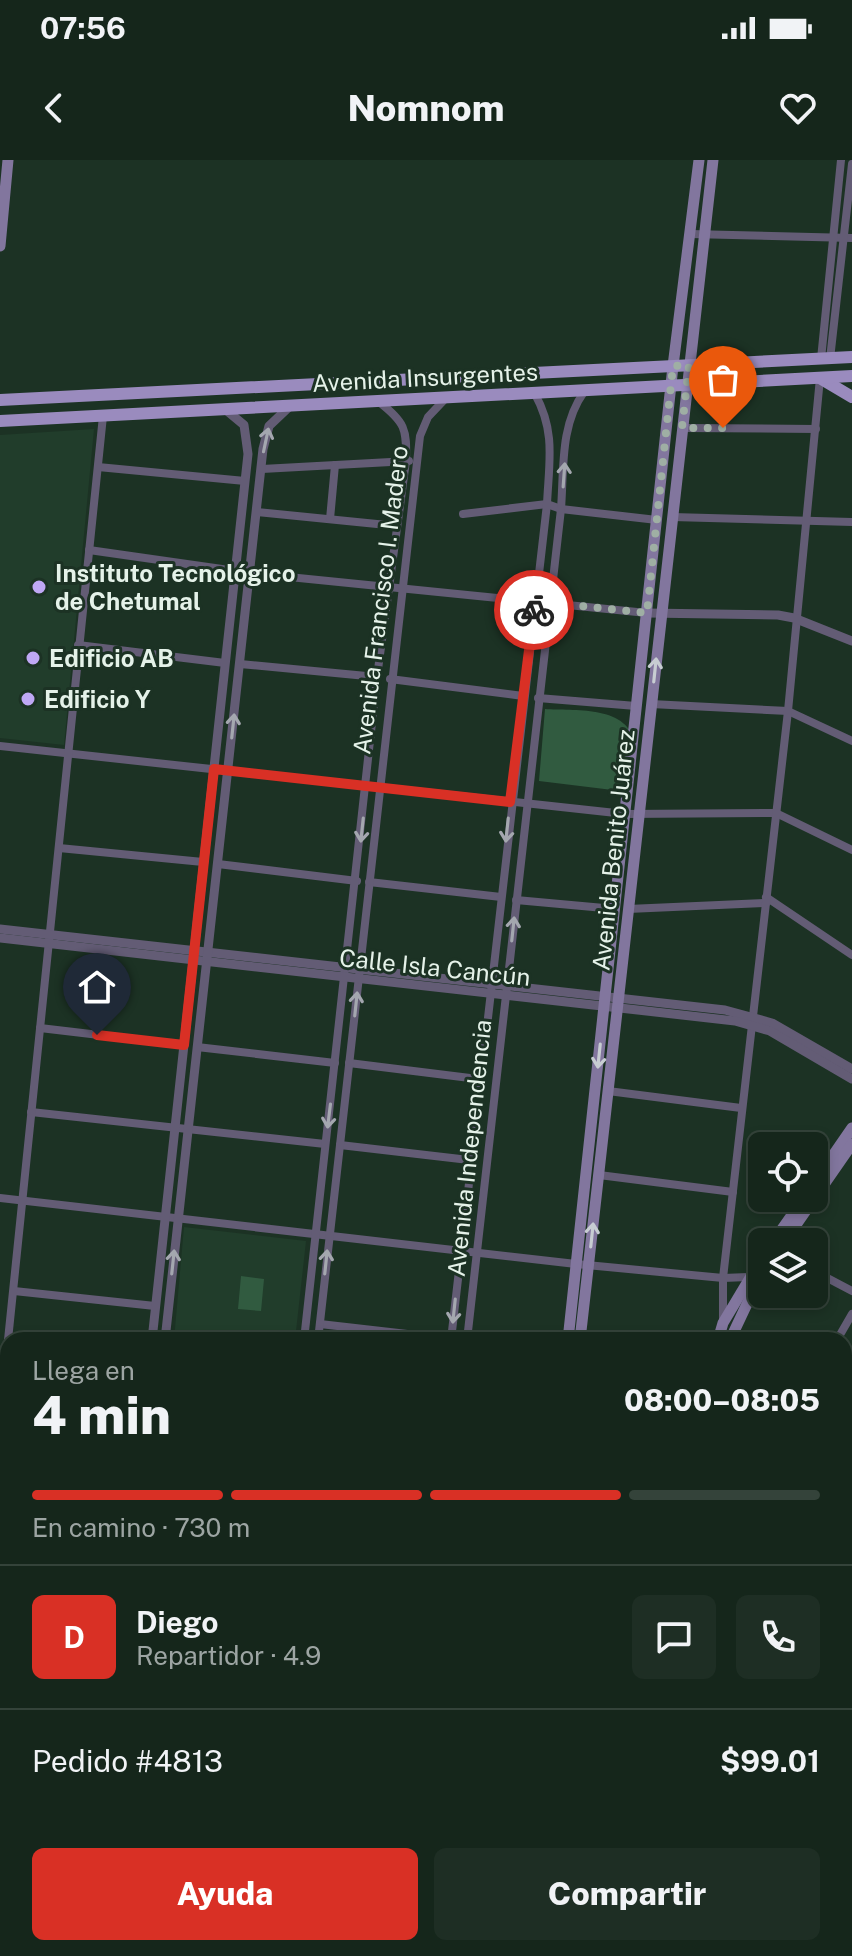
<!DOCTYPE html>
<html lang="es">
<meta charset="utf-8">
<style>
body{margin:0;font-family:"Public Sans",sans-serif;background:#1e2e24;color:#f1f3f6;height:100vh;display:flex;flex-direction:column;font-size:30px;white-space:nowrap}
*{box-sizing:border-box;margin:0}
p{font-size:26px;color:#9da5a3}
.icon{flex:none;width:44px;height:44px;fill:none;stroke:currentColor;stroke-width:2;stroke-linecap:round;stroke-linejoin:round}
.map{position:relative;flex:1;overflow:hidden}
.details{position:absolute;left:0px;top:1172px;width:852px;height:624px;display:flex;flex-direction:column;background:#15261b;border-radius:24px 24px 0 0;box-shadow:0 4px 12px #0003,0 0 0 2px #34433a}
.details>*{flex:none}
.fabs{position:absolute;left:748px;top:972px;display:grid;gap:16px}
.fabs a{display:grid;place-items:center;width:80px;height:80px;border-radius:12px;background:#15261b;box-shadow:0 4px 12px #0003,0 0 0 2px #34433a;font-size:40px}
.pin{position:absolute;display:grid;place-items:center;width:68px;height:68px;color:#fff;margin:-82px -34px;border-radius:50% 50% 50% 0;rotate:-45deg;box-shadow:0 0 8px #0007}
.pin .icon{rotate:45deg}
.courier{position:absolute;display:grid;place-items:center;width:80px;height:80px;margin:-40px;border:6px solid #d93025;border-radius:50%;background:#fff;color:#222;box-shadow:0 2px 10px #0007}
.head em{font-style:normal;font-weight:800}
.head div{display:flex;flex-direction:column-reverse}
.head{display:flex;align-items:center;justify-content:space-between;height:136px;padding:0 32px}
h1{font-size:52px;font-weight:800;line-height:60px}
.bar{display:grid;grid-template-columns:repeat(4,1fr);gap:12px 8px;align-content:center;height:96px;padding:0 32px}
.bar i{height:10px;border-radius:6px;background:#34433a}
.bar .current{background:#d93025}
.bar p{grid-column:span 4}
.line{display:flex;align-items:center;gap:20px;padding:0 32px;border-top:2px solid #34433a}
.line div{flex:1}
.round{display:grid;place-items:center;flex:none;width:84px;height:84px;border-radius:12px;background:#1e2e24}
.primary-button{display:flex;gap:16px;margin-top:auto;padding:16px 32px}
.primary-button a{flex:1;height:92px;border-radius:12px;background:#d93025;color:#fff;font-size:32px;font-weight:800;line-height:92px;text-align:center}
.primary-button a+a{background:#1e2e24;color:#f1f3f6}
.status{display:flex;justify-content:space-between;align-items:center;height:56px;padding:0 40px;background:#15261b;direction:ltr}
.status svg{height:22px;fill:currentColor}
header{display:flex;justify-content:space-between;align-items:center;height:104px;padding:0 32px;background:#15261b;font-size:36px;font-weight:800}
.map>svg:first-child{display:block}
.built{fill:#213d2b}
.green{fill:#315b40}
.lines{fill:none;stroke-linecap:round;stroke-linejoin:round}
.minor{stroke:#635c75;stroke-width:8}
.tertiary{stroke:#635c75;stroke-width:9}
.secondary{stroke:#82769e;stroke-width:11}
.primary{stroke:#9a8bbe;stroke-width:12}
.oneway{stroke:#a4a7af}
.oneway2{stroke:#c7cdd2}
.done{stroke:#9fafa4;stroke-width:8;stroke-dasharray:0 14.4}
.route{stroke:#d93025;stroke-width:10}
.poi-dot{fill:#bfa8f4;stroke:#1c3224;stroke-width:3}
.labels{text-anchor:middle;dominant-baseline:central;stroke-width:6;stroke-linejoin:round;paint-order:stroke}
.street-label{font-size:24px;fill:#e5f2e9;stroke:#1c3224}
.poi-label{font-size:24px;font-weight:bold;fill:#e5f2e9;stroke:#1c3224;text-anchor:start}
</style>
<div class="status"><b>07:56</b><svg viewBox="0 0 49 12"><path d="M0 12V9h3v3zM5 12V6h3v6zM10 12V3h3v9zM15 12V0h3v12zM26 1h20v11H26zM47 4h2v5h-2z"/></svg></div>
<header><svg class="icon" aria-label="back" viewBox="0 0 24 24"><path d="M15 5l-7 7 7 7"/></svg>Nomnom<svg class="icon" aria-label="heart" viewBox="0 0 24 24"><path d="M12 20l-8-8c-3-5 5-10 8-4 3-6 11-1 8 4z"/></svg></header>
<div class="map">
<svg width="852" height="1796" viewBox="0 0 852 1796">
<rect width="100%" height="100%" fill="#1c3224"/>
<g class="built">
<path d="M94,269l-30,316 -64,-7v-303z"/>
<path d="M184,1067l122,14 -11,99h-121z"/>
</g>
<g class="green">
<path d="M545,549c28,2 81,-4 89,32 3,14 -4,36 -5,51l-90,-11z"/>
<path d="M241,1116l23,3 -3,32 -23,-2z"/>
</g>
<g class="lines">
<g class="minor">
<path d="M690,74l162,4"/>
<path d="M821,199l20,-199"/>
<path d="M830,199l22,-195"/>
<path d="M682,268l134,1"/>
<path d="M98,307l147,14"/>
<path d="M262,309l147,-8"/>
<path d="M257,352l140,14"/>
<path d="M463,354l84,-10 14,5 96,11"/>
<path d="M672,357l180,5"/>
<path d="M330,359l5,-54"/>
<path d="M89,390l161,23 397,40"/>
<path d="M78,485l147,18"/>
<path d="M240,504l137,13"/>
<path d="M390,519l133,17"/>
<path d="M538,538l98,8"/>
<path d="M651,544l137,7 64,30"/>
<path d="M0,586l625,68 151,-1 76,37"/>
<path d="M59,688l144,14"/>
<path d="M218,704l139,17"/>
<path d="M369,722l132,15"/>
<path d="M766,737l86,58"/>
<path d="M516,740l99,9"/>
<path d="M628,749l138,-6"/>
<path d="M40,868l144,17"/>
<path d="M197,887l138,16"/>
<path d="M349,903l129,16"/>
<path d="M608,931l133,17"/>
<path d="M31,952l294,32"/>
<path d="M340,985l129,15"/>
<path d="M599,1015l134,17"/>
<path d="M0,1038l576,66 147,14 25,-1"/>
<path d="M814,1111l38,20"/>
<path d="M14,1131l141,15"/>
<path d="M723,1163v-45l65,-567 32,-333"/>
<path d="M320,1164l131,15"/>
<path d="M8,1180l95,-924"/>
<path d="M304,1180l73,-663 29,-216c1,-32 -1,-39 -27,-59"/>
<path d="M318,1180l102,-904 8,-19 18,-19"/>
<path d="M451,1180l96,-836c2,-42 9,-72 -12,-110"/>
<path d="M467,1180l94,-831c3,-40 -1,-84 23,-117"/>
<path d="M837,1180l15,-26"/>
<path d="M0,1257l8,-76"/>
<path d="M0,1373l8,1"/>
<path d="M0,1460l8,1"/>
<path d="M844,1492l8,2"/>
<path d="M0,1546l8,1"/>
<path d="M844,1651l8,2"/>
<path d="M0,1686l8,-91"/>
<path d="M12,1796v-8"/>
<path d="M171,1796v-8"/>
<path d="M238,1796l1,-8"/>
<path d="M249,1796l1,-8"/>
<path d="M316,1796l1,-8"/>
<path d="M387,1796l1,-8"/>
<path d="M398,1796l1,-8"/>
<path d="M650,1796l1,-8"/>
<path d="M658,1796l1,-8"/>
</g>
<g class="tertiary">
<path d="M647,453l131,2 16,3 58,23"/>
<path d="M0,769l725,81 47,13 80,46"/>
<path d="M0,778l735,83 35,10 82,48"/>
<path d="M152,1180l96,-886 -4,-29 -18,-15"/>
<path d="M165,1180l98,-891 6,-23 20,-19"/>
<path d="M86,1796l1,-8"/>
<path d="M97,1796v-8"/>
</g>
<g class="secondary">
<path d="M0,86l8,-86"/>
<path d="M814,1023l38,-55"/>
<path d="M773,1082l31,-44"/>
<path d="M784,1082l68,-98"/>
<path d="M568,1180l105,-974 26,-206"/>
<path d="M580,1180l133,-1180"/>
<path d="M718,1180l5,-17 39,-65"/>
<path d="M730,1180l32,-68"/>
<path d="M0,1210l8,1"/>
<path d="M0,1219l8,1"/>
<path d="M844,1318l8,2"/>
<path d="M844,1329l8,2"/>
<path d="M501,1796l1,-8"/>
<path d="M512,1796l1,-8"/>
</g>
<g class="primary">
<path d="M820,218l32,19"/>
<path d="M0,240l852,-43"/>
<path d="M0,261l852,-45"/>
<path d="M0,1689l8,1"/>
<path d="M0,1700l8,1"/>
<path d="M844,1781l8,1"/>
<path d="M805,1788l47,5"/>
</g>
</g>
<defs><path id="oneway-shaft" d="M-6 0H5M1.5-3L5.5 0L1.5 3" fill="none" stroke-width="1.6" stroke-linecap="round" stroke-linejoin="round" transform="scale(2)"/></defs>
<g class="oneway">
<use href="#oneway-shaft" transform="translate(266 280) rotate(-78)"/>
<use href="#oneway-shaft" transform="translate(564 315) rotate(-86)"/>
<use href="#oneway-shaft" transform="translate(233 566) rotate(-84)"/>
<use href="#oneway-shaft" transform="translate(362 670) rotate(96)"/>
<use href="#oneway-shaft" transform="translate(507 670) rotate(96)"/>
<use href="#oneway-shaft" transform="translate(513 769) rotate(-84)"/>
<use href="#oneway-shaft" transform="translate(356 844) rotate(-84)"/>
<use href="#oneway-shaft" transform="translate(329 956) rotate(97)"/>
<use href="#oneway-shaft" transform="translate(173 1102) rotate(-84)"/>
<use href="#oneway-shaft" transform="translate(326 1102) rotate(-84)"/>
<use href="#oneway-shaft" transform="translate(454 1151) rotate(96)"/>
</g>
<g class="oneway2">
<use href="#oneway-shaft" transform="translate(655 510) rotate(-84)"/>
<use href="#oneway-shaft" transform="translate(599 896) rotate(96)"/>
<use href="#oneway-shaft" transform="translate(592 1075) rotate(-84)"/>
</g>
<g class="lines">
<path class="done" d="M534,450l1,-9 112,12 26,-247 16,-1 -7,63h41"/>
<path class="route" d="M97,875l87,10 30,-276 296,33 24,-192"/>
</g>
<g class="poi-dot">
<circle cx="39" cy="427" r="8"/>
<circle cx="33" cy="498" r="8"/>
<circle cx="28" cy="539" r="8"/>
</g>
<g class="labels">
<g class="street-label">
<text transform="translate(425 217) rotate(-3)">Avenida Insurgentes</text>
<text transform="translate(380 440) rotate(-83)">Avenida Francisco I. Madero</text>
<text transform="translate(613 690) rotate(-84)">Avenida Benito Juárez</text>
<text transform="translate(435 807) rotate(6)">Calle Isla Cancún</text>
<text transform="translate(469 988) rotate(-84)">Avenida Independencia</text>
</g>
<g class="poi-label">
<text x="55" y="413">Instituto Tecnológico<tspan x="55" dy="28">de Chetumal</tspan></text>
<text x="49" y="498">Edificio AB</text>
<text x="44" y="539">Edificio Y</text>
</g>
</g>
</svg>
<div class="fabs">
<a><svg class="icon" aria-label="locate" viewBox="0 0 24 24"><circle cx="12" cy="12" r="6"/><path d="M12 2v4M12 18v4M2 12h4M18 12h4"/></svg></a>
<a><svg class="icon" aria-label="layers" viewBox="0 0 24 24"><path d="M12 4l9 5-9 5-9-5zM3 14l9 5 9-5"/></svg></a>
</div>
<div class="pin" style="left:723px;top:268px;background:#ea580c"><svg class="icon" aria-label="bag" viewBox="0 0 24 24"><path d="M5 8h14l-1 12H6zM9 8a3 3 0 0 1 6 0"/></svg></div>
<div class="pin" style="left:97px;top:875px;background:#1f2937"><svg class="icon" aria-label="home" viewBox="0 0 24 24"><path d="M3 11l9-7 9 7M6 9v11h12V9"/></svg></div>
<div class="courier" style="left:534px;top:450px"><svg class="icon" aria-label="bike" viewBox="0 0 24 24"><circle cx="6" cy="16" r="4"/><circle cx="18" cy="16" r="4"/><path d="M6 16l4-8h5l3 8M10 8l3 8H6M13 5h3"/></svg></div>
<section class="details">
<div class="head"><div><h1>4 min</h1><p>Llega en</p></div><em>08:00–08:05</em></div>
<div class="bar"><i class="current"></i><i class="current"></i><i class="current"></i><i></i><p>En camino · 730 m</p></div>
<div class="line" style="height:144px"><b class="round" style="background:#d93025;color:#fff">D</b><div><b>Diego</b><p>Repartidor · 4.9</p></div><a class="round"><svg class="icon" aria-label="chat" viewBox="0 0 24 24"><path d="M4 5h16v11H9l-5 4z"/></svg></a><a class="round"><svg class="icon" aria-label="phone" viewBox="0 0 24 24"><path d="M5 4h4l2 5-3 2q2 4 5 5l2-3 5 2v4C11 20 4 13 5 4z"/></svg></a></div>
<div class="line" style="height:104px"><div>Pedido #4813</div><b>$99.01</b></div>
<div class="primary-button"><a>Ayuda</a><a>Compartir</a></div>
</section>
</div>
